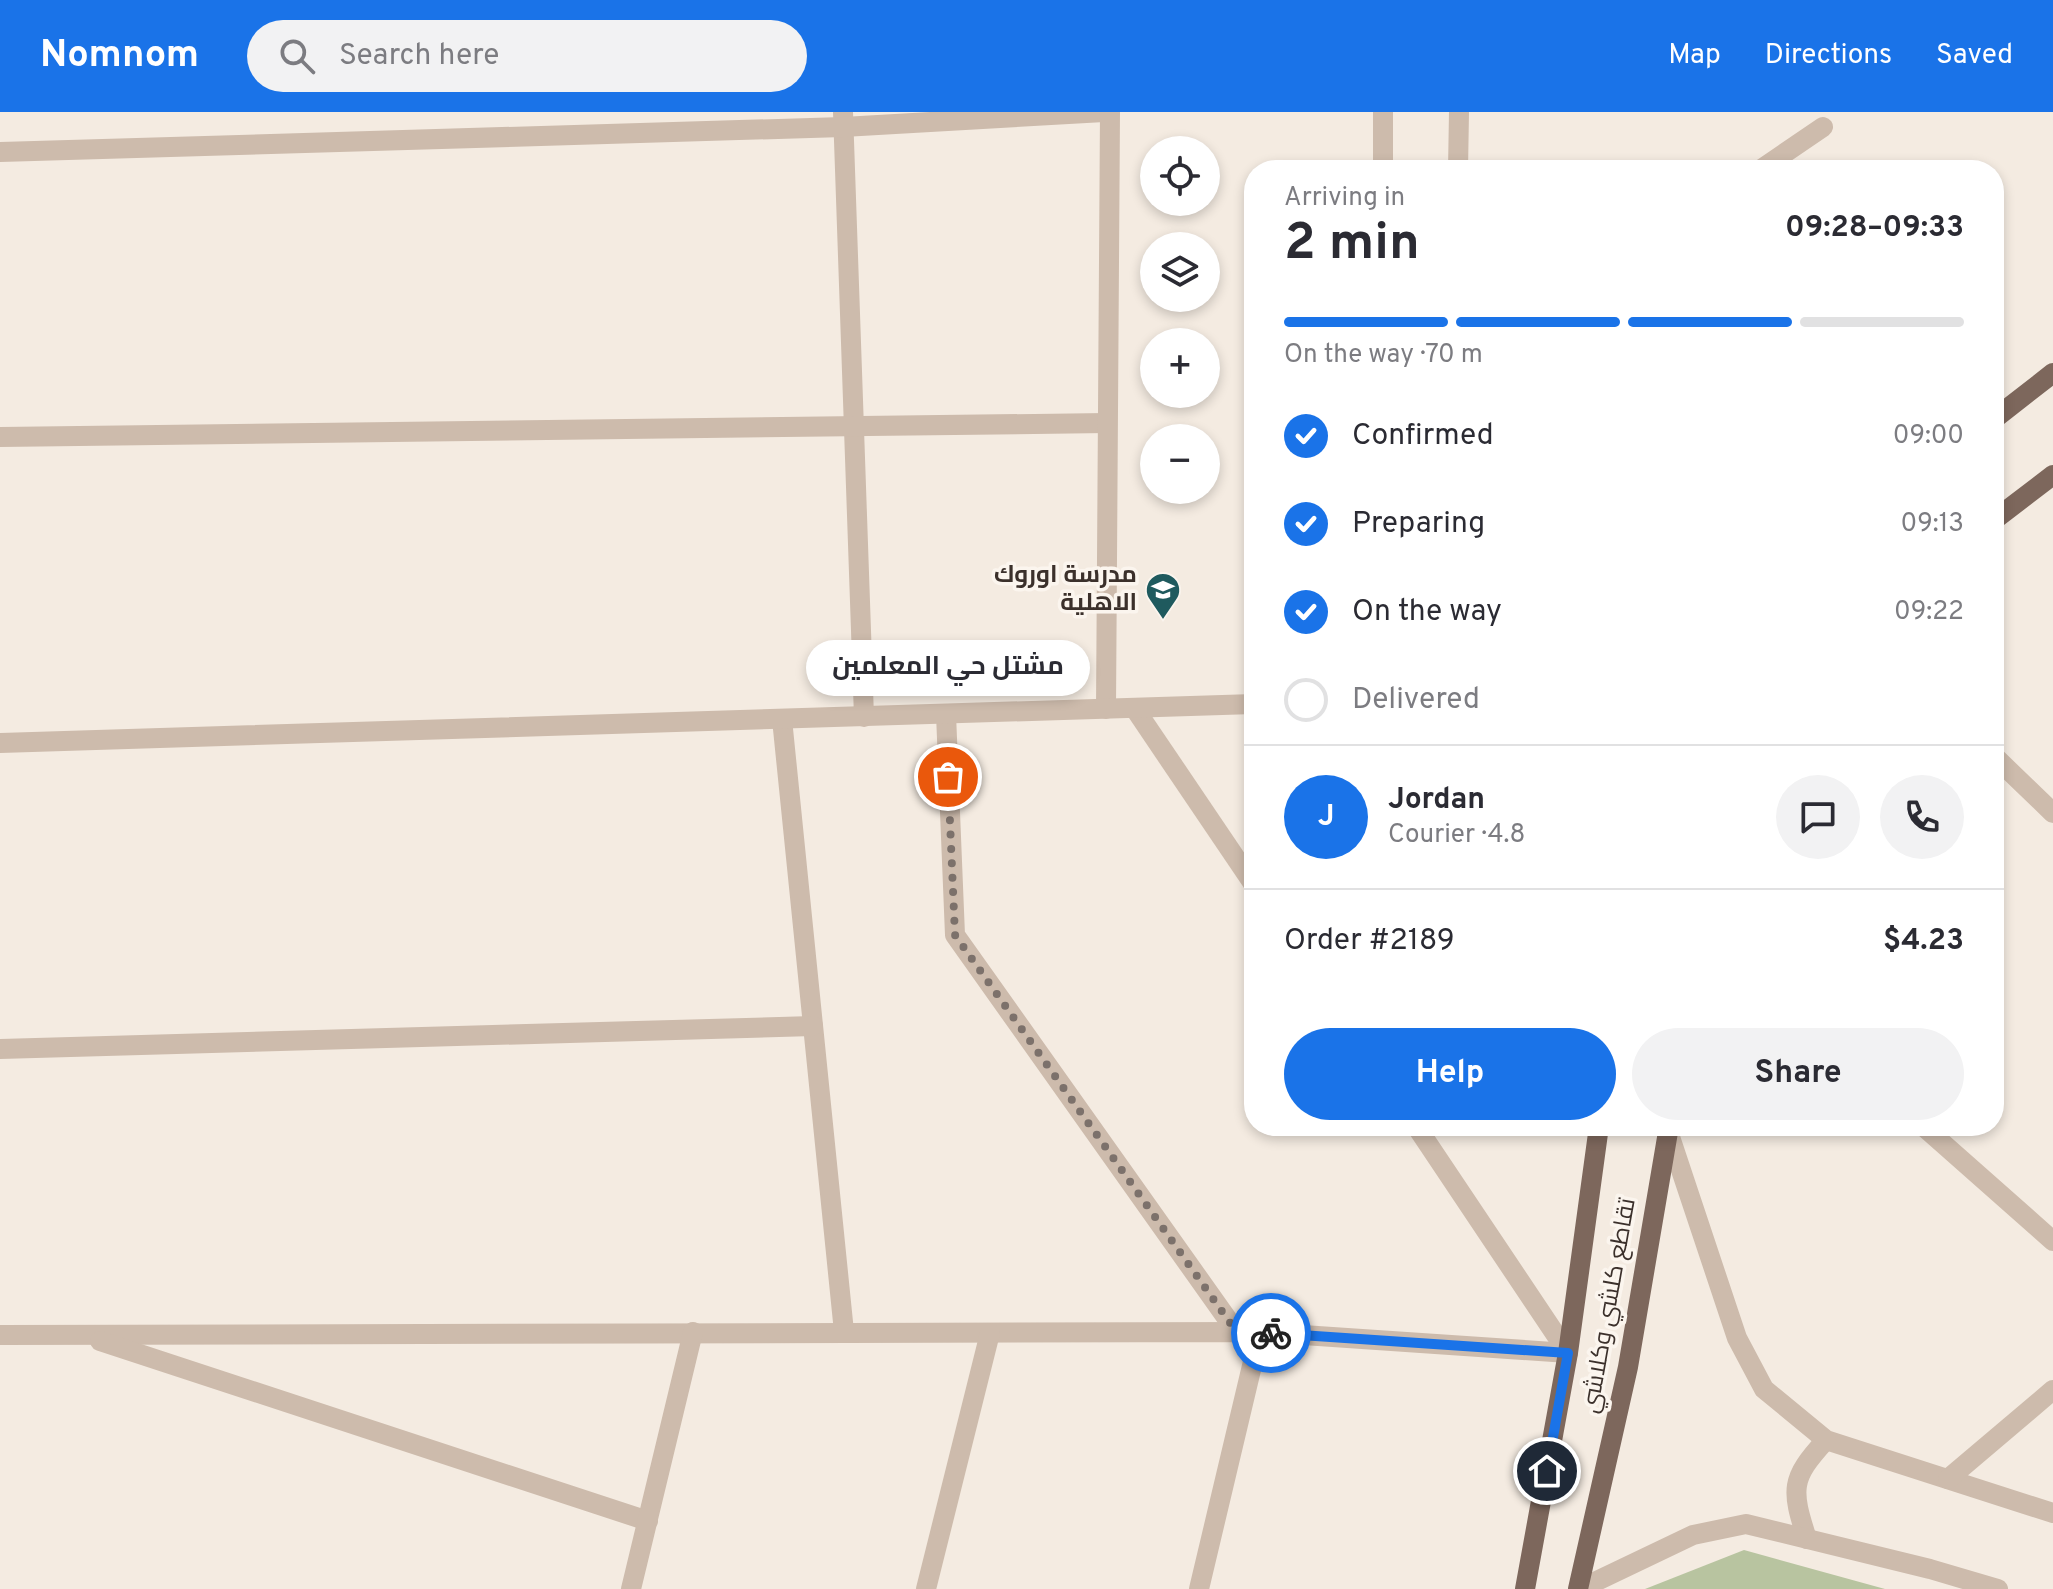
<!DOCTYPE html>
<meta charset="utf-8">
<style>
body{margin:0;font-family:Overpass,Cairo,sans-serif;background:#f2f2f3;color:#2b2b33;height:100vh;display:flex;flex-direction:column;font-size:30px;white-space:nowrap}
*{box-sizing:border-box;margin:0}
p{font-size:26px;color:#7c7c81}
.icon{flex:none;width:44px;height:44px;fill:none;stroke:currentColor;stroke-width:2;stroke-linecap:round;stroke-linejoin:round}
.map{position:relative;flex:1;overflow:hidden}
.panel{position:absolute;left:1244px;top:48px;width:760px;height:976px;display:flex;flex-direction:column;background:#fff;border-radius:32px;box-shadow:0 4px 12px #0003}
.panel>*{flex:none}
.fabs{position:absolute;left:1140px;top:24px;display:grid;gap:16px}
.fabs a{display:grid;place-items:center;width:80px;height:80px;border-radius:50%;background:#fff;box-shadow:0 4px 12px #0003;font-size:40px}
.pin{position:absolute;display:grid;place-items:center;width:68px;height:68px;color:#fff;margin:-34px;border:4px solid #fff;border-radius:50%;box-shadow:0 2px 8px #0007}
.courier{position:absolute;display:grid;place-items:center;width:80px;height:80px;margin:-40px;border:6px solid #1a73e8;border-radius:50%;background:#fff;color:#222;box-shadow:0 2px 10px #0007}
.bubble{position:absolute;height:56px;border-radius:28px;background:#fff;box-shadow:0 4px 12px #0003;font-size:26px;font-weight:700;line-height:56px;text-align:center}
.headline em{font-style:normal;font-weight:700}
.headline div{display:flex;flex-direction:column-reverse}
.headline{display:flex;align-items:center;justify-content:space-between;height:136px;padding:0 40px}
h1{font-size:52px;font-weight:700;line-height:60px}
.bar{display:grid;grid-template-columns:repeat(4,1fr);gap:12px 8px;align-content:center;height:96px;padding:0 40px}
.bar i{height:10px;border-radius:6px;background:#e1e1e2}
.bar .on{background:#1a73e8}
.bar p{grid-column:span 4}
.line{display:flex;align-items:center;gap:20px;padding:0 40px;border-top:2px solid #e1e1e2}
.line div{flex:1}
.round{display:grid;place-items:center;flex:none;width:84px;height:84px;border-radius:42px;background:#f2f2f3}
ol{padding:0 40px;list-style:none}
li{display:flex;align-items:center;gap:24px;height:88px}
li p{margin-inline-start:auto}
li .icon{padding:8px;border-radius:50%;background:#1a73e8;color:#fff;stroke-width:4}
li:last-child{color:#7c7c81}
li i{width:44px;height:44px;border:4px solid #e1e1e2;border-radius:50%}
.primary-button{display:flex;gap:16px;margin-top:auto;padding:16px 40px}
.primary-button a{flex:1;height:92px;border-radius:48px;background:#1a73e8;color:#fff;font-size:32px;font-weight:700;line-height:92px;text-align:center}
.primary-button a+a{background:#f2f2f3;color:#2b2b33}
header{display:flex;align-items:center;gap:48px;box-sizing:border-box;height:112px;padding:0 40px;background:#1a73e8;color:#fff}
header strong{font-size:38px}
nav{display:flex;gap:44px;margin-inline-start:auto;font-size:28px}
.search{width:560px;height:72px;background:#f2f2f3;display:flex;align-items:center;gap:20px;box-sizing:border-box;padding:0 28px;border-radius:44px;color:#7c7c81;font-size:30px}
.map>svg:first-child{display:block}
.green{fill:#b8c4a0}
.lines{fill:none;stroke-linecap:round;stroke-linejoin:round}
.minor{stroke:#cdbbac;stroke-width:20}
.major{stroke:#7d675c;stroke-width:20}
.done{stroke:#7c716b;stroke-width:8;stroke-dasharray:0 14.4}
.route{stroke:#1a73e8;stroke-width:10}
.labels{text-anchor:middle;dominant-baseline:central;stroke-width:7;stroke-linejoin:round;paint-order:stroke}
.poi-label{font-size:24px;font-weight:bold;fill:#3b302b;stroke:#fbf5ee;text-anchor:end}
.street-label{font-size:24px;fill:#3b302b;stroke:#fbf5ee}
</style>
<header>
<strong>Nomnom</strong>
<div class="search"><svg class="icon" aria-label="search" viewBox="0 0 24 24"><circle cx="10" cy="10" r="6"/><path d="M15 15l6 6"/></svg>Search here</div>
<nav><a>Map</a><a>Directions</a><a>Saved</a></nav>
</header>
<div class="map">
<svg width="2053" height="1477" viewBox="0 0 2053 1477">
<rect width="100%" height="100%" fill="#f4ebe1"/>
<path class="green" d="M1744,1438l141,39h-240z"/>
<g class="lines">
<g class="minor">
<path d="M843,0l21,605"/>
<path d="M0,40l843,-25 261,-15"/>
<path d="M1383,58v-58"/>
<path d="M1458,58l1,-58"/>
<path d="M1760,58l63,-43"/>
<path d="M0,325l1107,-14"/>
<path d="M1106,597l4,-597"/>
<path d="M1135,597l119,176"/>
<path d="M946,602l9,221 283,399"/>
<path d="M782,607l62,613"/>
<path d="M0,631l1254,-39"/>
<path d="M1994,644l59,57"/>
<path d="M0,937l813,-23"/>
<path d="M1416,1014l152,227"/>
<path d="M1923,1014l130,115"/>
<path d="M1668,1019l69,207 27,51 62,51 227,73"/>
<path d="M0,1223l1260,-3 308,21"/>
<path d="M100,1229l548,180"/>
<path d="M1948,1367l105,-89"/>
<path d="M1807,1427c-16,-50 -17,-60 19,-99"/>
<path d="M631,1477l62,-257"/>
<path d="M926,1477l64,-256"/>
<path d="M1199,1477l61,-257"/>
<path d="M1580,1477l113,-54 53,-11 184,45 68,20"/>
</g>
<g class="major">
<path d="M1994,307l59,-46"/>
<path d="M1994,408l59,-45"/>
<path d="M1525,1477l43,-236 31,-227"/>
<path d="M1578,1477l50,-222 41,-241"/>
</g>
</g>
<g class="lines">
<path class="done" d="M948,665l7,158 283,399 33,-1"/>
<path class="route" d="M1271,1221l297,20 -21,118"/>
</g>
<defs>
<symbol id="school-pin" viewBox="-11 -11 22 30"><path d="M0 17L-7.5 6A9.5 9.5 0 1 1 7.5 6Z" fill="#1f5a5e" stroke="#fbf5ee"/><path d="M0-5L7-2L0 1L-7-2ZM-4 1L0 2.5L4 1V4Q0 6-4 4Z" fill="#fff"/></symbol>
</defs>
<g fill-rule="evenodd">
<use href="#school-pin" x="1143" y="458" width="40" height="54"/>
</g>
<g class="labels">
<g class="poi-label">
<text x="1137" y="464">مدرسة اوروك<tspan x="1137" dy="28">الاهلية</tspan></text>
</g>
<g class="street-label">
<text transform="translate(1610 1194) rotate(-80)">تقاطع كلشي وكلاشي</text>
</g>
</g>
</svg>
<div class="fabs">
<a><svg class="icon" aria-label="locate" viewBox="0 0 24 24"><circle cx="12" cy="12" r="6"/><path d="M12 2v4M12 18v4M2 12h4M18 12h4"/></svg></a>
<a><svg class="icon" aria-label="layers" viewBox="0 0 24 24"><path d="M12 4l9 5-9 5-9-5zM3 14l9 5 9-5"/></svg></a>
<a>+</a>
<a>−</a>
</div>
<div class="pin" style="left:948px;top:665px;background:#ea580c"><svg class="icon" aria-label="bag" viewBox="0 0 24 24"><path d="M5 8h14l-1 12H6zM9 8a3 3 0 0 1 6 0"/></svg></div>
<div class="pin" style="left:1547px;top:1359px;background:#1f2937"><svg class="icon" aria-label="home" viewBox="0 0 24 24"><path d="M3 11l9-7 9 7M6 9v11h12V9"/></svg></div>
<div class="courier" style="left:1271px;top:1221px"><svg class="icon" aria-label="bike" viewBox="0 0 24 24"><circle cx="6" cy="16" r="4"/><circle cx="18" cy="16" r="4"/><path d="M6 16l4-8h5l3 8M10 8l3 8H6M13 5h3"/></svg></div>
<div class="bubble" style="left:806px;top:528px;width:284px">مشتل حي المعلمين</div>
<section class="panel">
<div class="headline"><div><h1>2 min</h1><p>Arriving in</p></div><em>09:28–09:33</em></div>
<div class="bar"><i class="on"></i><i class="on"></i><i class="on"></i><i></i><p>On the way · 70 m</p></div>
<ol>
<li><svg class="icon" aria-label="check" viewBox="0 0 24 24"><path d="M5 12l5 5 9-10"/></svg>Confirmed<p>09:00</p></li>
<li><svg class="icon" aria-label="check" viewBox="0 0 24 24"><path d="M5 12l5 5 9-10"/></svg>Preparing<p>09:13</p></li>
<li><svg class="icon" aria-label="check" viewBox="0 0 24 24"><path d="M5 12l5 5 9-10"/></svg>On the way<p>09:22</p></li>
<li><i></i>Delivered</li>
</ol>
<div class="line" style="height:144px"><b class="round" style="background:#1a73e8;color:#fff">J</b><div><b>Jordan</b><p>Courier · 4.8</p></div><a class="round"><svg class="icon" aria-label="chat" viewBox="0 0 24 24"><path d="M4 5h16v11H9l-5 4z"/></svg></a><a class="round"><svg class="icon" aria-label="phone" viewBox="0 0 24 24"><path d="M5 4h4l2 5-3 2q2 4 5 5l2-3 5 2v4C11 20 4 13 5 4z"/></svg></a></div>
<div class="line" style="height:104px"><div>Order #2189</div><b>$4.23</b></div>
<div class="primary-button"><a>Help</a><a>Share</a></div>
</section>
</div>
